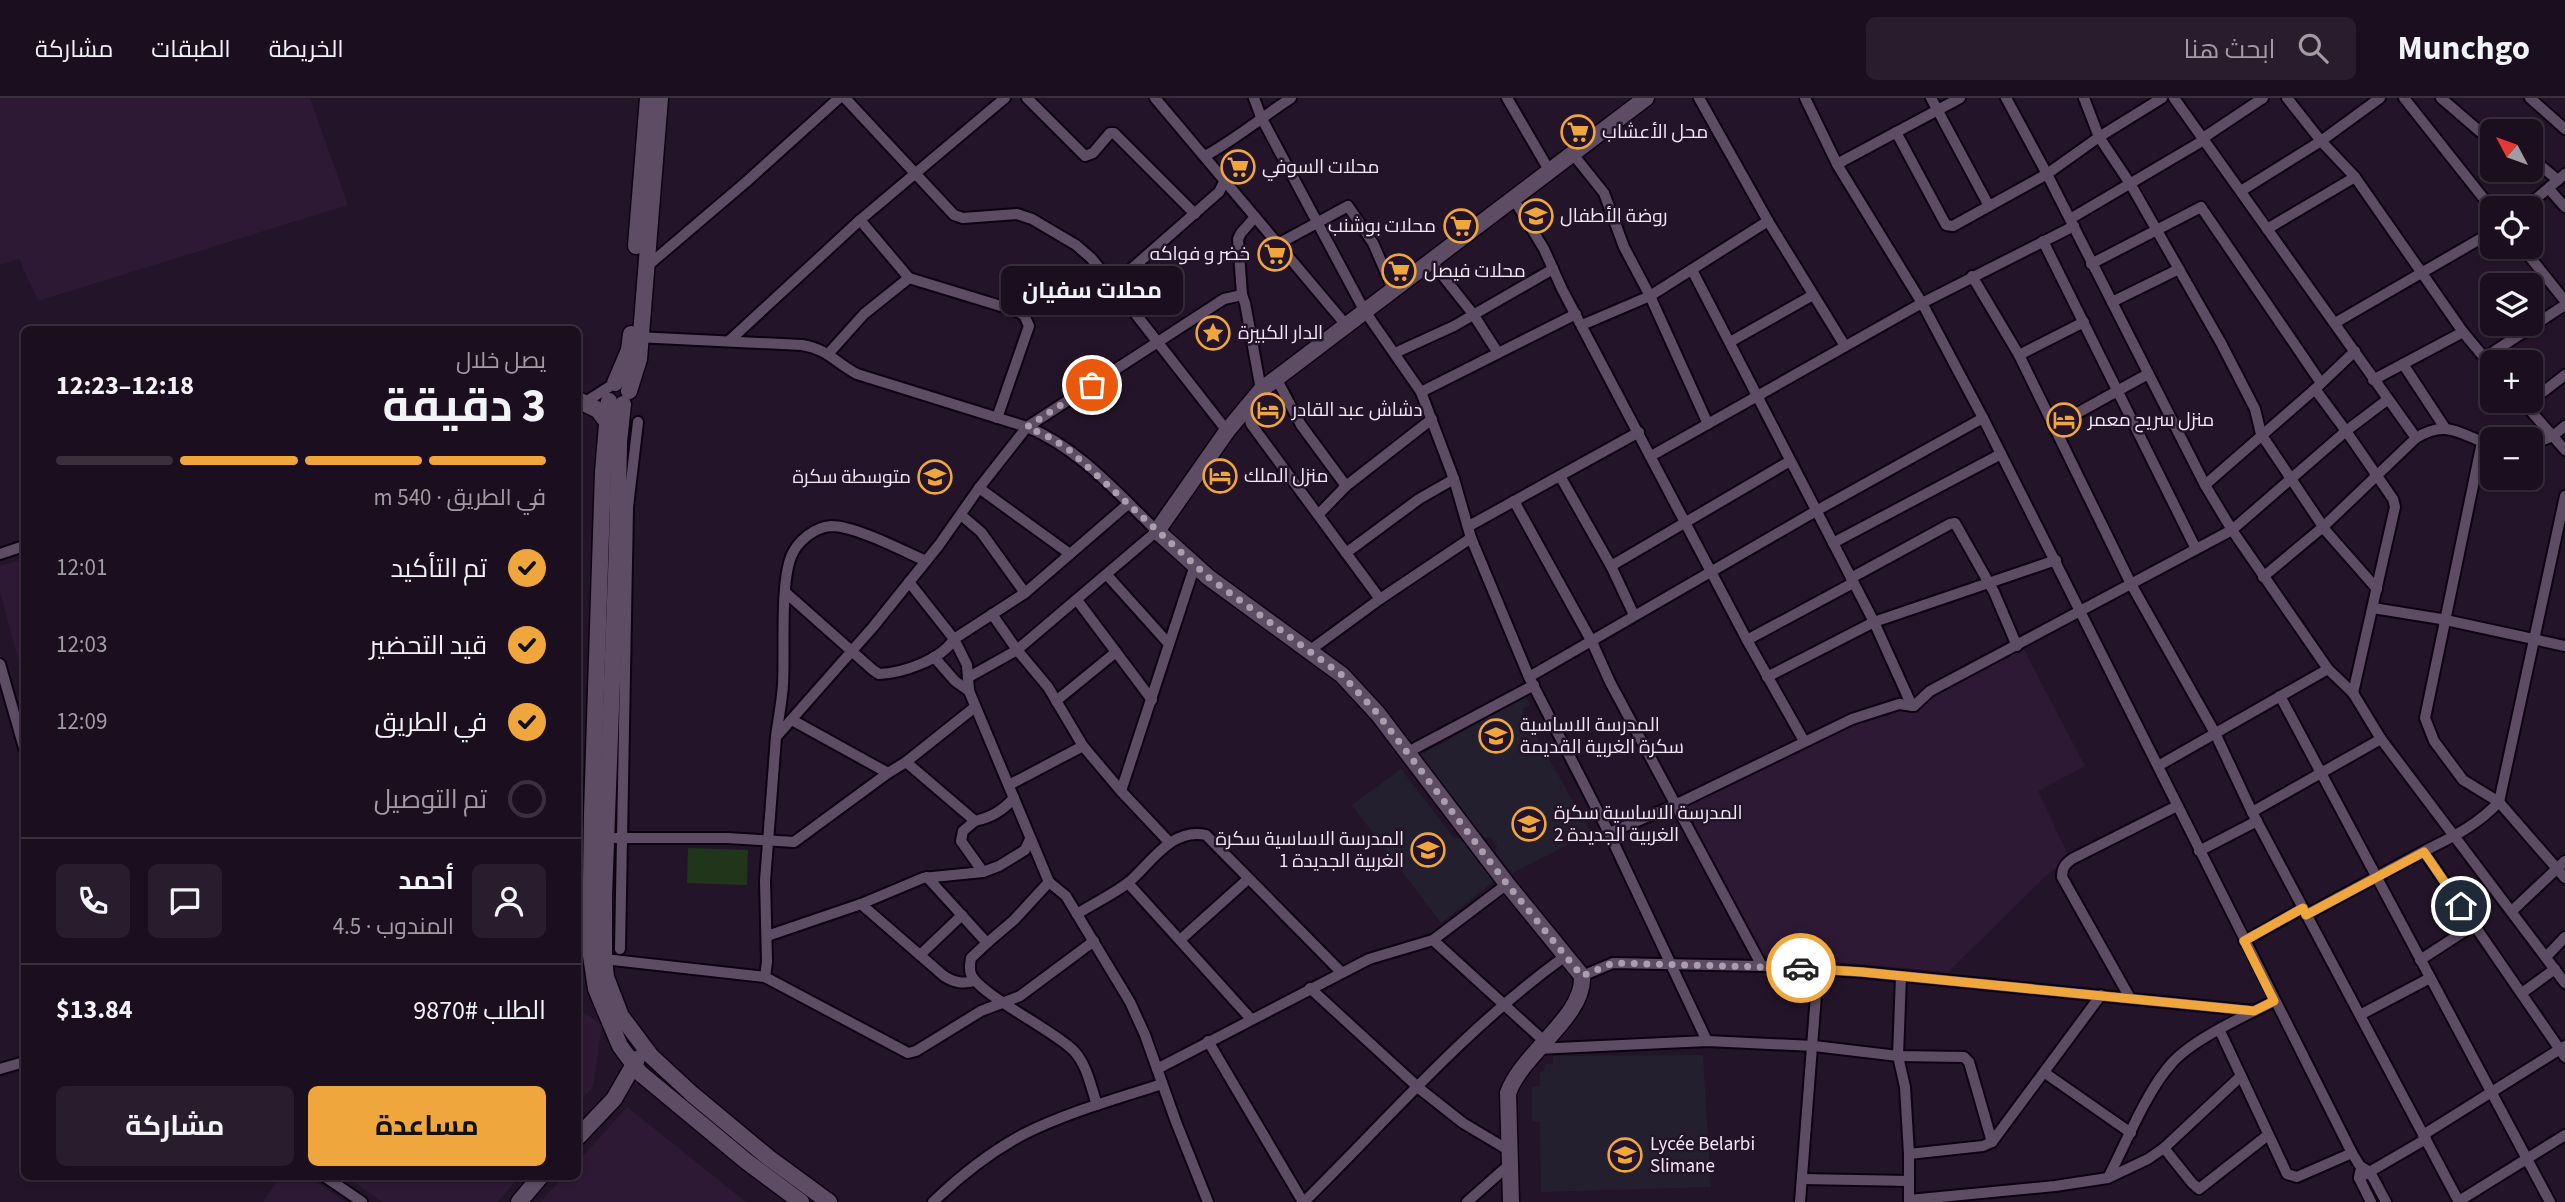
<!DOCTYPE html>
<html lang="ar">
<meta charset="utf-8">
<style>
body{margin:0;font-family:"Source Sans 3",Cairo,sans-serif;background:#281d2c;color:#f1f3f6;direction:rtl;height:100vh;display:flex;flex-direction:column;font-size:26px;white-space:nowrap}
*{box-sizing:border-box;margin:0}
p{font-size:23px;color:#a09ca4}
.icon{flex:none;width:38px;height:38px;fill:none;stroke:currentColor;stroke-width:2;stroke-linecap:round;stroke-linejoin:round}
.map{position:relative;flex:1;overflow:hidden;direction:ltr}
.sheet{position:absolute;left:21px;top:228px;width:560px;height:854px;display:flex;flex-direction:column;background:#1b0f1f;border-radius:10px;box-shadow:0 2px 5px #0004,0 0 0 2px #392f3d;direction:rtl}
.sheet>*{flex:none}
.needle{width:46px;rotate:311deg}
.fabs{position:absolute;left:2480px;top:21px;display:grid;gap:14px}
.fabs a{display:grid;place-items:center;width:63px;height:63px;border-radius:10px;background:#1b0f1f;box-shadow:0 2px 5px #0004,0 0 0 2px #392f3d;font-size:35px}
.pin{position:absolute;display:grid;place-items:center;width:60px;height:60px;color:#fff;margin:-30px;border:4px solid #fff;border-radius:50%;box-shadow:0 2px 7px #0007}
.courier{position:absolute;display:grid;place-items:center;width:70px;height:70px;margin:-35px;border:5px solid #efa73d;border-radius:50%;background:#fff;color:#222;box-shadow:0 2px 9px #0007}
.bubble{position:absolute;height:49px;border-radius:10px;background:#1b0f1f;box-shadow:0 2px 5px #0004,0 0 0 2px #392f3d;font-size:23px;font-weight:700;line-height:49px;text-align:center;direction:rtl}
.head em{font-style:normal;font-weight:700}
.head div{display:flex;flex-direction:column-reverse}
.head{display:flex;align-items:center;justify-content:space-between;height:119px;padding:0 35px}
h1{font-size:46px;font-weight:700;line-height:52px}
.bar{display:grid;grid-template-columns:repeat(4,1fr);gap:10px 7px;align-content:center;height:84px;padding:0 35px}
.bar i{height:9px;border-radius:5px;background:#392f3d}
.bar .current{background:#efa73d}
.bar p{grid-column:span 4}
.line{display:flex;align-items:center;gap:18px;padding:0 35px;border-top:2px solid #392f3d}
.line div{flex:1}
.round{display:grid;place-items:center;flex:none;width:74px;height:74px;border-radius:10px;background:#281d2c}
ol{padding:0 35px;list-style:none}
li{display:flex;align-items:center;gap:21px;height:77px}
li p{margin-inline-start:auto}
li .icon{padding:7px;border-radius:50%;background:#efa73d;color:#111;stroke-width:4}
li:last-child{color:#a09ca4}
li i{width:38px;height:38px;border:4px solid #392f3d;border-radius:50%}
.cta{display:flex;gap:14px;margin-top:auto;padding:14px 35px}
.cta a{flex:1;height:80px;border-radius:10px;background:#efa73d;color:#111;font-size:28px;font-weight:700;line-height:80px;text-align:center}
.cta a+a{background:#281d2c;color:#f1f3f6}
header{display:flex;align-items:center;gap:42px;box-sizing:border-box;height:98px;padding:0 35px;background:#1b0f1f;border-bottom:2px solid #392f3d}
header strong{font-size:33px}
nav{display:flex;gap:38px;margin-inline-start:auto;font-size:24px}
.search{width:490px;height:63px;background:#281d2c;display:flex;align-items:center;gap:18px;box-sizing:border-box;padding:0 24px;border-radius:10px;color:#a09ca4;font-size:26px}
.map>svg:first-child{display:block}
.commercial{fill:#251f2e}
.built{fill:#2d1934}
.education{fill:#241f2f}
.green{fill:#203519}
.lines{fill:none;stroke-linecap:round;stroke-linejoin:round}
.street-casing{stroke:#0d0211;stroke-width:14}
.secondary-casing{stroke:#0d0211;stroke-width:19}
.street{stroke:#5e4c64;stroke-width:10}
.secondary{stroke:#5e4c64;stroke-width:16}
.done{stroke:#aa9dae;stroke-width:7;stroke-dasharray:0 12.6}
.route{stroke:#efa73d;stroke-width:9}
.labels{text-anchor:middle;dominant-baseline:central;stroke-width:5;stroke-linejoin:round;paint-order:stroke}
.poi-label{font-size:19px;fill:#f2e7f5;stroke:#241429;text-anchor:start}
</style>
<header>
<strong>Munchgo</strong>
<div class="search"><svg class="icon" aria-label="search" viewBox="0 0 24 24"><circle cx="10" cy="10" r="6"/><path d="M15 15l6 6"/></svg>ابحث هنا</div>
<nav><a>الخريطة</a><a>الطبقات</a><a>مشاركة</a></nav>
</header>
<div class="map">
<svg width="2565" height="1104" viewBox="0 0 2565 1104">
<rect width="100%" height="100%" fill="#241429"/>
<path class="commercial" d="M578,619l1,294 -1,-1z"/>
<g class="built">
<path d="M0,0h310l38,107 -310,96 -19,-42 -19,6z"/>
<path d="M24,461v121l-24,-88v-26z"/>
<path d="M2021,546l64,122 -47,25 32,68 -22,15 -100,98 -190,-17 -79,-149 123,-62 116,-46z"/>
<path d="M578,912l24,14 -9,62 -15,19z"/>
<path d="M627,1009l119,95h-206l24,-26h14v-14z"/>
<path d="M281,1078h27l37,26h-82z"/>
<path d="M346,1078h174l-22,26h-116z"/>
</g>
<g class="education">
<path d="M1525,598l5,9 -8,4 2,6 67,118 -79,40 -17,-21 2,-7 -7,-8h-7l-64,-81z"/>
<path d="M1401,671l52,68 8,2 33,42 -53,42 -89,-118z"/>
<path d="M1703,957l8,132 -170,5 -1,-70 -8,-1v-34l8,-1v-14l4,-1 1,-7h8v-8z"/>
</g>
<path class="green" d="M688,750l60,2 -1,35 -60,-2z"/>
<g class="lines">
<defs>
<g id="street">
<path d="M845,0l109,117 9,3 54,-4 15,5 44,26 15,13 22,27 114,146"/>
<path d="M1027,0l58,58 8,-3 17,-20h4l81,81"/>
<path d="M1155,0l191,227"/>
<path d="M1254,0l7,19 103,193 57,82 33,87 17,59 58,139 80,156 98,208"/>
<path d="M1507,0l42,72"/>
<path d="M1699,0l69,123 77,125"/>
<path d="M1805,0l33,68 84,137 61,115 369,735 8,13 10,6 16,30"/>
<path d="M1931,0l58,108"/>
<path d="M2084,0l15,39 32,48 90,158 34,66 6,25 65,97 51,58"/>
<path d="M2162,0l-63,39 -52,37 158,311 27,45 96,139 25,24 28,46 184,244"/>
<path d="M2174,0l242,340"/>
<path d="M2287,0l34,43 59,-43"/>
<path d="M2404,0l88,111"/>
<path d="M2441,0l51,44"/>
<path d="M2530,0l35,31"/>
<path d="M1896,34l50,93 7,1 94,-52 -41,-76"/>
<path d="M2203,40l60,-40"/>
<path d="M1572,55l32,40 20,54 26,49 58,128"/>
<path d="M1205,58c31,-17 57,-39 86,-58"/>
<path d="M2530,59l28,23"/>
<path d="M1837,66l123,-66"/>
<path d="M2549,91l16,18"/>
<path d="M2241,93l80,-50 34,36 108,155 29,35"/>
<path d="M1513,100l31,51 18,40 185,351 57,101"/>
<path d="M2525,110l40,-34"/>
<path d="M2070,121l134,-79"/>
<path d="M860,122l49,58 105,32 10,5 5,11 -32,92"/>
<path d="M2267,131l88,-52"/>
<path d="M2043,143l153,308"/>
<path d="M1278,146l70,-38 25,37 20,46"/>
<path d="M2522,149l43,54"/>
<path d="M1431,163l42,53 25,39"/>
<path d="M2091,166l110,-57 120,176"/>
<path d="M645,170l101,-86 93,-84"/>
<path d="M1692,172l182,352 38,84"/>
<path d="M1972,178l47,79 112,229 84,149 37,79 207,390"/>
<path d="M1113,187l106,-93 6,-12"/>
<path d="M1242,197l-4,-56 3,-6 14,-16"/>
<path d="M2112,204l67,-33"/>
<path d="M2335,225l157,-91"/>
<path d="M1582,227l68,-29 118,-75"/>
<path d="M636,239l166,8c28,5 32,17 55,29l170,53c52,21 91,67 130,104l-140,119 -48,27"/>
<path d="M729,243l131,-121 145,-122"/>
<path d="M1730,244l83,-47"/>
<path d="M829,255l35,-39 45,-36"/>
<path d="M1395,255l59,-27 99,-57"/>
<path d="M2019,257l65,-33"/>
<path d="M2484,260l81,-53"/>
<path d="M2403,266l42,64"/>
<path d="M1276,280l25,47 45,61"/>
<path d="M2373,282l90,-48"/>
<path d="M1421,294l155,-78"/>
<path d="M587,303l22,-14"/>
<path d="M2522,303l43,49"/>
<path d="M1247,307l4,19 129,175"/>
<path d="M2526,307l39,-30"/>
<path d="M2054,328l94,-52"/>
<path d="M2482,344l-57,276 9,23 29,39 36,22 66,76"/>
<path d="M2530,347l23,-9 12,-10"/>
<path d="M1651,358l271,-153 152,-77"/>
<path d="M1560,378l51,90 23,49"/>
<path d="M2205,387l110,-96"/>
<path d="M979,390l91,66"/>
<path d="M1514,403l78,141 18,40 152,284"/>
<path d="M1319,416l27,-28 86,-67"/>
<path d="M961,417l20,17 44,61"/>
<path d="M1469,428l170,-94"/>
<path d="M1833,445l168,-89"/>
<path d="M1346,455l73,-54 35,-20"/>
<path d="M0,456l24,-8"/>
<path d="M1611,468l179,-105"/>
<path d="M1107,477l61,68"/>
<path d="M2263,479l60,-50 93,-89c32,-20 45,-2 76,7"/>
<path d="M1851,480l99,-54 5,-1 39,69 23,54"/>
<path d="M909,484l45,57 13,26 2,26 80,191 17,14 64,106 15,33 31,87 32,80"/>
<path d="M785,494l88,78 6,4c24,-1 62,-14 75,-35l71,-46 103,-89"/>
<path d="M1077,502l75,100"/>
<path d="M2373,510l68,11 124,27"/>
<path d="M992,516l25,36 31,37 35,59 38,45 74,-226"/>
<path d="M1747,542l106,-57"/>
<path d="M1309,553l71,-52 91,-61"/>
<path d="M934,559l21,24 14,10"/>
<path d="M0,566l24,84"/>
<path d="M1529,579l287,-166 167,-93"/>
<path d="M1767,579l107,-55 182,-62"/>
<path d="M2353,595l42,-186 -2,-8 -47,-68 41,-31"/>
<path d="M2280,598l270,506"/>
<path d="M1056,603l60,-49"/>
<path d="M792,622l96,53 18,-11 69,59c17,-4 27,-10 39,-23"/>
<path d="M776,639c2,-17 6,-35 7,-53 2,-32 -3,-99 8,-127 6,-16 24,-30 40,-31 25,0 72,25 95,35"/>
<path d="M1408,654l126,-67"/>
<path d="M906,664l69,-55"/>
<path d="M2158,668l170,-97"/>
<path d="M1009,687l74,-39"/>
<path d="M1121,693l48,51"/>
<path d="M2252,714l129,-73"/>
<path d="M975,723l-12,10 -2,10 22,31"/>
<path d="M1609,735l66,-28 177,-86 47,-15 15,2 16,-15 302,-161 114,-99 -31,-42 40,-38"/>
<path d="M615,740h112l67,4 94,-69"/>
<path d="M2199,753l58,-30"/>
<path d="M2424,754l141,205"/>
<path d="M927,779l60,66 27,-23 35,-38"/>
<path d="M1128,785l123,136"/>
<path d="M861,806l83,72c11,7 19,8 31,5"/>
<path d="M2512,813l53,-50"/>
<path d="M1077,816c17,-11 37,-20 52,-32 22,-19 43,-55 77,-47l135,137"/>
<path d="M2306,817c37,-20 74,-40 111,-60 32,-17 56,-26 82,-53l66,-306"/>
<path d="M767,838l94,-32 62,-26 60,-6 16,-6 26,-16 5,-11"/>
<path d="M1180,842l68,-61"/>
<path d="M1433,842l74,-56"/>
<path d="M2244,843l59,-33"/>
<path d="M987,845l-16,15c-1,5 -2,11 0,16 7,20 83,56 103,77 13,14 17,36 23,54"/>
<path d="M620,851l8,-442 10,-85"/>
<path d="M920,857l42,-40"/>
<path d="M2546,859l19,-20"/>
<path d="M604,861l161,18 2,-15 -2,-81 11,-144 97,-110 66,-82 40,-57 48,-61 197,-128 18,-4 3,8 16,87"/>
<path d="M2420,862l54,-35"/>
<path d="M1582,878l31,-13 149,3 100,6 392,39"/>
<path d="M1901,878l-3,80 7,31 4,67v48"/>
<path d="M765,879l143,76 8,-2 65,-40 39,-15 74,-55"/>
<path d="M1310,890l110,101 43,34 47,28"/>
<path d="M2522,895l33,-24"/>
<path d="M2130,900l-68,-121c0,-9 3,-13 10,-18l105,-53"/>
<path d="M2360,917l70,-37"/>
<path d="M2220,933l67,143 10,3 55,-24"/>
<path d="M1208,943l95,161"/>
<path d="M1536,951l171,-8 107,5 84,10 66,1 5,5 23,80"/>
<path d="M0,971l24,-7"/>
<path d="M1157,971l212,-110 64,-19 111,101"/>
<path d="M2045,975l86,60"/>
<path d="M2423,1037l142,-89"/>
<path d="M2164,1050l28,35 7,6 69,-54"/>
<path d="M1909,1056l74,-8 9,-4 109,-147"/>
<path d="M2360,1074l-1,6 12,24"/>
<path d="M324,1078l38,26"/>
<path d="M2108,1080c17,-33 39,-88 64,-115 21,-24 73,-47 102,-62"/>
<path d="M2359,1080l67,-39"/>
<path d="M1803,1081l106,2"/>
<path d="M1909,1102l146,-14 53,-8 40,-19 16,-11 77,-72"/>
<path d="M2459,1103l106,-66"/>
<path d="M933,1104c26,-25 59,-51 91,-68 44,-22 92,-35 138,-50"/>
<path d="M1304,1104c85,-84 163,-175 260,-245"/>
<path d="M1467,1104l43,-38"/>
<path d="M1800,1104l18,-233"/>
</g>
<g id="secondary">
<path d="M636,148l12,-148"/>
<path d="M615,285l14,-33 2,-16"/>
<path d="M629,293l10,-32 21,-261"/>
<path d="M580,303l18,9 9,12"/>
<path d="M609,303l-6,71 -11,341 -2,136 6,40 24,57 20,27 106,88 55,41"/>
<path d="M623,306l-4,38 -2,105 -13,349v63l2,18 15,39 30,40 41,38 77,64 60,44"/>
<path d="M578,1039l36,-38 23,-40"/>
<path d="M519,1104l22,-26"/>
<path d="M1511,1104l-3,-109c15,-41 77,-77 74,-117l-75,-92 -129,-170 -36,-39 -134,-98 -51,-46 70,-100 34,-41 385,-292"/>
</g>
</defs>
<use href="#street" class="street-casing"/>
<use href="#secondary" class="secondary-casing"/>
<use href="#street" class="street"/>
<use href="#secondary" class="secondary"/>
</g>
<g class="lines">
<path class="done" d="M1092,287l-65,42 22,10 19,12 140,128 134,98 36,39 129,170 75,92 31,-13 188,5"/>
<path class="route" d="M1801,870l61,4 392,39 20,-10 -30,-60 59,-33 3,7 118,-63 37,54"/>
</g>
<defs>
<symbol id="supermarket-ring" viewBox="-11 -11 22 22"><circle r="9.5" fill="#241429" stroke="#efa73d" stroke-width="1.5"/><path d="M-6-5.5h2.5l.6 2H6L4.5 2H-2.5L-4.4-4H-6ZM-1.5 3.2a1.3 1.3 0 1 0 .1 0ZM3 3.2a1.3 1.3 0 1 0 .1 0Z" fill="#efa73d"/></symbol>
<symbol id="school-ring" viewBox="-11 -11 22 22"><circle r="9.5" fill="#241429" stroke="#efa73d" stroke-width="1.5"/><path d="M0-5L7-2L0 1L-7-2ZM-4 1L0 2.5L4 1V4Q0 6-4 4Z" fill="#efa73d"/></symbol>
<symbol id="sight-ring" viewBox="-11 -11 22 22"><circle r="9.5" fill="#241429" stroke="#efa73d" stroke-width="1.5"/><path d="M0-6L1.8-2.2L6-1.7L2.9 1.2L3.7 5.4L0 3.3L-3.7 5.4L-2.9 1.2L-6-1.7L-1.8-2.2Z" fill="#efa73d"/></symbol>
<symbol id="hotel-ring" viewBox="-11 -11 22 22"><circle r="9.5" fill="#241429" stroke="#efa73d" stroke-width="1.5"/><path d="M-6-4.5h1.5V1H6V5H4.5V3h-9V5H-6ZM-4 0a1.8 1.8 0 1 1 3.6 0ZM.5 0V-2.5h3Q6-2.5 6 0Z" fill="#efa73d"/></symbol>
</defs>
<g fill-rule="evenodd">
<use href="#supermarket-ring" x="1559" y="15" width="38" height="38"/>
<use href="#supermarket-ring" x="1219" y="50" width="38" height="38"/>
<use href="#school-ring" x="1517" y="99" width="38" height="38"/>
<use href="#supermarket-ring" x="1442" y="109" width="38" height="38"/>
<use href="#supermarket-ring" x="1256" y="137" width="38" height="38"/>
<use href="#supermarket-ring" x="1380" y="154" width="38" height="38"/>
<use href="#sight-ring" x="1194" y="216" width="38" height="38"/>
<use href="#hotel-ring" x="1249" y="293" width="38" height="38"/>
<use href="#hotel-ring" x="2045" y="303" width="38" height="38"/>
<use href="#hotel-ring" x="1201" y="359" width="38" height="38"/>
<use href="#school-ring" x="916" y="360" width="38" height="38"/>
<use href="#school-ring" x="1477" y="619" width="38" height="38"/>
<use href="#school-ring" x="1510" y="707" width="38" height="38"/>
<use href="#school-ring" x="1409" y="733" width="38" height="38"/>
<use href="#school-ring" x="1606" y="1038" width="38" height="38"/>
</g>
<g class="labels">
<g class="poi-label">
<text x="1602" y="34">محل الأعشاب</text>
<text x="1262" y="69">محلات السوفي</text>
<text x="1560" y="118">روضة الأطفال</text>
<text x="1436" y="128" text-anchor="end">محلات بوشنب</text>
<text x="1250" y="156" text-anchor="end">خضر و فواكه</text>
<text x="1424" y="173">محلات فيصل</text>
<text x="1238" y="235">الدار الكبيرة</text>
<text x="1292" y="312">دشاش عبد القادر</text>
<text x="2088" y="322">منزل سريح معمر</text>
<text x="1244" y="378">منزل الملك</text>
<text x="911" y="379" text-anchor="end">متوسطة سكرة</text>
<text x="1520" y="627">المدرسة الاساسية<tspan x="1520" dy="22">سكرة الغربية القديمة</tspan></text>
<text x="1554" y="715">المدرسة الاساسية سكرة<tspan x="1554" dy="22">الغربية الجديدة 2</tspan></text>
<text x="1404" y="741" text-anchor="end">المدرسة الاساسية سكرة<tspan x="1404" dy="22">الغربية الجديدة 1</tspan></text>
<text x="1650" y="1046">Lycée Belarbi<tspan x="1650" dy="22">Slimane</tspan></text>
</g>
</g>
</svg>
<div class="fabs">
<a><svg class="needle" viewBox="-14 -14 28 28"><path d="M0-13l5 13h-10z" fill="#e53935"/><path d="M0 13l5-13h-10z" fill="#a09ca4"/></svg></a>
<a><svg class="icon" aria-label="locate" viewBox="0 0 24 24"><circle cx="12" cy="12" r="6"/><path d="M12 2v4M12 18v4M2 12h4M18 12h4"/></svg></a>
<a><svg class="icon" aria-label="layers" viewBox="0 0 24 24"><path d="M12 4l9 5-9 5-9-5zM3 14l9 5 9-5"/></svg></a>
<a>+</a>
<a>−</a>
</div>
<div class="pin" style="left:1092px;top:287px;background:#ea580c"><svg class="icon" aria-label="bag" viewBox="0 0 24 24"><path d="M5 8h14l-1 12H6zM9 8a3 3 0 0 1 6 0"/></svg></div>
<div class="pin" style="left:2461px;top:808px;background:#1f2937"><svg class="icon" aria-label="home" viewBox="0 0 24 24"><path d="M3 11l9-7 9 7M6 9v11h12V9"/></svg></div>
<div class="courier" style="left:1801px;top:870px"><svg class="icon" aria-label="car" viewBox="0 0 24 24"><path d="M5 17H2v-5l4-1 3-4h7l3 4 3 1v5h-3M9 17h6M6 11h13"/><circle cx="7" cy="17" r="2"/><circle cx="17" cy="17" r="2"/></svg></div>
<div class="bubble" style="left:1001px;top:168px;width:182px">محلات سفيان</div>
<section class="sheet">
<div class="head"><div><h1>3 دقيقة</h1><p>يصل خلال</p></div><em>12:18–12:23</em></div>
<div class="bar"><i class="current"></i><i class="current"></i><i class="current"></i><i></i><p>في الطريق · 540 m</p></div>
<ol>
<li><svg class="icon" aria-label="check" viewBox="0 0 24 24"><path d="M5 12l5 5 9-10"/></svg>تم التأكيد<p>12:01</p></li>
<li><svg class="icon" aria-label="check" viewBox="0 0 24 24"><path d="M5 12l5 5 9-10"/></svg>قيد التحضير<p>12:03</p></li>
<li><svg class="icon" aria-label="check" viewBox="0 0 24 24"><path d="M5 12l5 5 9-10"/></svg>في الطريق<p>12:09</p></li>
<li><i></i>تم التوصيل</li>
</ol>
<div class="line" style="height:126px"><a class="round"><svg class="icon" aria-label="person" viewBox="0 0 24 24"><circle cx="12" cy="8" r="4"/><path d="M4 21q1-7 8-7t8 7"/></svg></a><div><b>أحمد</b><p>المندوب · 4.5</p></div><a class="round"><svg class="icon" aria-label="chat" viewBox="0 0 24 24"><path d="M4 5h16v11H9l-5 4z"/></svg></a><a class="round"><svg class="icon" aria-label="phone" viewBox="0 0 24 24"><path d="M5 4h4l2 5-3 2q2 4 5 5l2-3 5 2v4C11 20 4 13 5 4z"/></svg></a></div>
<div class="line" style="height:91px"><div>الطلب #9870</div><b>$13.84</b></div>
<div class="cta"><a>مساعدة</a><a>مشاركة</a></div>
</section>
</div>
